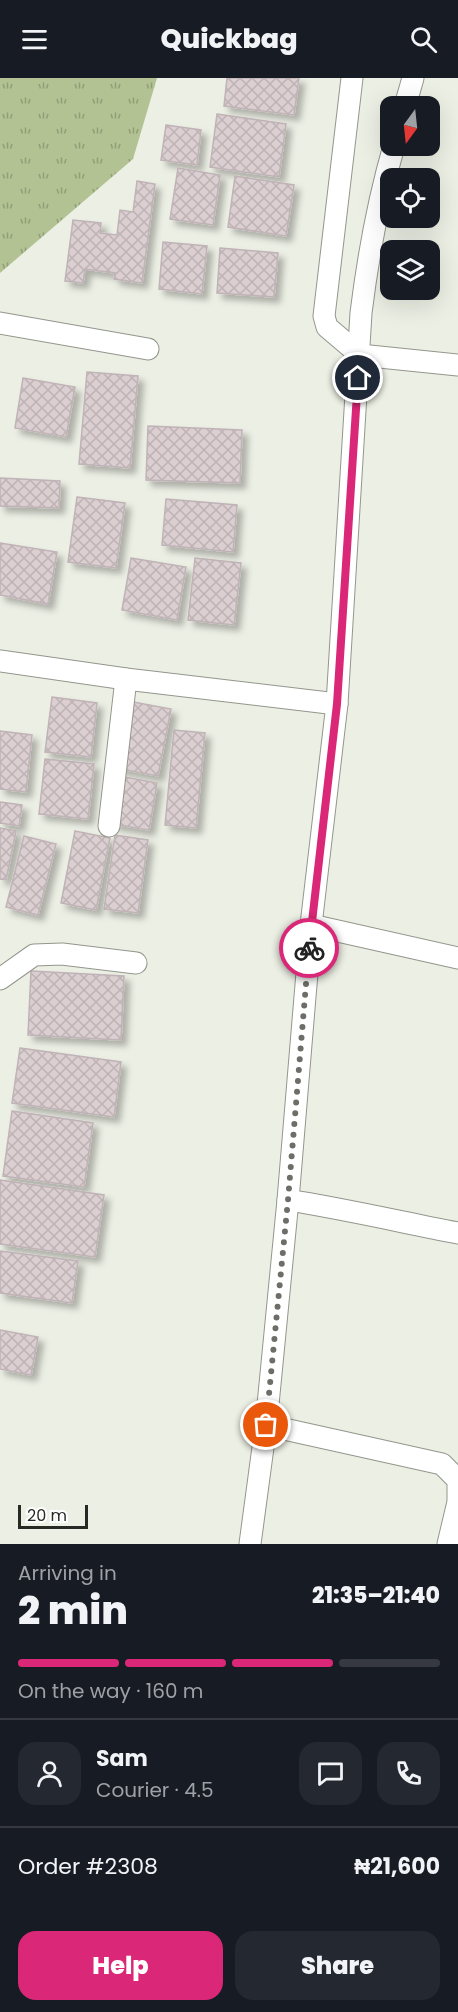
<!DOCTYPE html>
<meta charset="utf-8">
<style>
body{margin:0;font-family:Poppins,sans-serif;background:#242831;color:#f1f3f6;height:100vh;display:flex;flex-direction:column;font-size:22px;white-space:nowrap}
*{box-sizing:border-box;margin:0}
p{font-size:20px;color:#9ea1a6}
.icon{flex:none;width:33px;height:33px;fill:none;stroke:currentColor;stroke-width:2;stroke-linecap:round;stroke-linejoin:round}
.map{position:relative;height:1466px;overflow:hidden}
.side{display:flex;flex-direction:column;background:#171b24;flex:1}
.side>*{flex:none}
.needle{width:39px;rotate:195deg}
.fabs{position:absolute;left:380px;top:18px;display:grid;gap:12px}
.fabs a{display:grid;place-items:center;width:60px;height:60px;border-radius:12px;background:#171b24;box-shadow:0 6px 24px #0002;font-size:30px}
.scale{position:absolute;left:18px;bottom:15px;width:70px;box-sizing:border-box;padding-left:6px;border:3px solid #282925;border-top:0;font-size:16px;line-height:21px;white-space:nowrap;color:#282925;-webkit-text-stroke:4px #fff;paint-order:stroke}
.pin{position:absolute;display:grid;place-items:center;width:51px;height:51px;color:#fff;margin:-26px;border:3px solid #fff;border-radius:50%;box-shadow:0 2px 6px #0007}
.courier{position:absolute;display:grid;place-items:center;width:60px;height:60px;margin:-30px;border:4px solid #db2777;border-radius:50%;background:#fff;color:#222;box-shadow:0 2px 8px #0007}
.head em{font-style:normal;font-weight:800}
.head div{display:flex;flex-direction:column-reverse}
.head{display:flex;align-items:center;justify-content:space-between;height:102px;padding:0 18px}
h1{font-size:39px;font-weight:800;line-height:45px}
.bar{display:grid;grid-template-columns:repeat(4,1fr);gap:9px 6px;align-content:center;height:72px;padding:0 18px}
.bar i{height:8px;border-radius:4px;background:#363941}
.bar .selected{background:#db2777}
.bar p{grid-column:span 4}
.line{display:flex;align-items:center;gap:15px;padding:0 18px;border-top:2px solid #363941}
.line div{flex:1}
.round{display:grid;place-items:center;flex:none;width:63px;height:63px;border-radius:18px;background:#242831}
.primary-button{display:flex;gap:12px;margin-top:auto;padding:12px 18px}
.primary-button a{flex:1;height:69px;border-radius:18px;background:#db2777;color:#fff;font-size:24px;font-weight:800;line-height:69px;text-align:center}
.primary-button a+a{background:#242831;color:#f1f3f6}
header{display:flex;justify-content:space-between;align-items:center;height:78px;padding:0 18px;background:#171b24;font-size:27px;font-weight:800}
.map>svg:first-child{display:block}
.grass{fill:url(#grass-tufts)}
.building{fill:url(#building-cross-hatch);stroke:#c0b3b7;stroke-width:1.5;filter:url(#shadow)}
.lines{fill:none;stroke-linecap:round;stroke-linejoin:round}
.minor-casing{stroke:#93968c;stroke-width:23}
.minor{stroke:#fff;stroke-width:21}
.done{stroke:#6d6e68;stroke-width:6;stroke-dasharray:0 10.8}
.route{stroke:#db2777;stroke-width:8}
</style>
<header><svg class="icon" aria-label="menu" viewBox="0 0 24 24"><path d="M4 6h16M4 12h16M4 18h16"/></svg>Quickbag<svg class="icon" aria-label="search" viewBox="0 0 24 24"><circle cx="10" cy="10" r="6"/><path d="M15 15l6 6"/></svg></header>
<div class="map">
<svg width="458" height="1466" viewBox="0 0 458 1466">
<defs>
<pattern id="grass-tufts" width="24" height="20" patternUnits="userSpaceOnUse" patternTransform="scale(1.5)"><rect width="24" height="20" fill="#b2c292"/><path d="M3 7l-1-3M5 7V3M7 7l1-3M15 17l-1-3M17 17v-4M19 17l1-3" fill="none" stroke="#919e77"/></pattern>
<pattern id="building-cross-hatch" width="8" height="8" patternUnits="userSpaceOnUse" patternTransform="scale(1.5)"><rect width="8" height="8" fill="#dccfd2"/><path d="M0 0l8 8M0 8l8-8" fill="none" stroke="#bdb2b4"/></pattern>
<filter id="shadow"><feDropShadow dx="5.5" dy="5.5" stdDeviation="3" flood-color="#0004"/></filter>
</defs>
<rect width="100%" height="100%" fill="#ecefe4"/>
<path class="grass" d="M0,0h157l-24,81 -133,114z"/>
<g class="building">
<path d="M227,0h72l-5,37 -70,-9z"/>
<path d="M217,36l69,10 -7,53 -69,-10z"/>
<path d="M166,47l35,5 -4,35 -36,-5z"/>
<path d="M178,90l42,7 -7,50 -43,-6z"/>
<path d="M235,98l59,9 -8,51 -58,-9z"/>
<path d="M137,103l18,3 -13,99 -28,-4 1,-6 -30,-4 -2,14 -18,-2 8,-61 28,3 -1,10 17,2 3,-25 13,2z"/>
<path d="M163,164l44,4 -5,48 -43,-5z"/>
<path d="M220,170l58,5 -4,44 -57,-4z"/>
<path d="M87,294l51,4 -8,92 -51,-4z"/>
<path d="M23,300l52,9 -9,50 -51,-9z"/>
<path d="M148,348l94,4 -2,53 -94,-3z"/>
<path d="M0,400l60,3 -1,27 -59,-2z"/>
<path d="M77,419l48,6 -9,65 -48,-6z"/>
<path d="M166,421l71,6 -4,47 -71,-7z"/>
<path d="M0,465l57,9 -9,52 -48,-9z"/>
<path d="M131,480l55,9 -9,53 -55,-10z"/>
<path d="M195,480l46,5 -7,62 -46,-5z"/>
<path d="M52,619l45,6 -6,54 -46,-5z"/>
<path d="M128,623l43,8 -13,67 -43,-8z"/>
<path d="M174,652l31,3 -9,95 -31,-3z"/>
<path d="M0,653l32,4 -6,57 -26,-3z"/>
<path d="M45,681l49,5 -6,55 -49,-5z"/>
<path d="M120,698l37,7 -8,47 -37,-6z"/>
<path d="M0,724l22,3 -3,21 -19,-3z"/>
<path d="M0,750l16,3 -10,49 -6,-1z"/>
<path d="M75,753l35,7 -14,72 -35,-7z"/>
<path d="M115,757l33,5 -10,73 -34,-4z"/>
<path d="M24,758l32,8 -18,71 -32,-8z"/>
<path d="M31,893l93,5 -3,64 -93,-5z"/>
<path d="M20,970l101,14 -7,55 -102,-14z"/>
<path d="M12,1033l81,12 -9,64 -81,-11z"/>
<path d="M0,1102l104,15 -9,62 -95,-13z"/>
<path d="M0,1173l78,10 -6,42 -72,-10z"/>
<path d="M0,1252l38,7 -7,38 -31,-6z"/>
</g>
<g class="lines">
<defs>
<g id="minor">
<path d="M352,0l-28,238 3,11 33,28"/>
<path d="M405,28l8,-28"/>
<path d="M0,245l148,26"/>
<path d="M360,277l98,10"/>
<path d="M0,583l126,18 211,25"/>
<path d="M109,748l17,-147"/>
<path d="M311,847l147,33"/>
<path d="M0,901l34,-24 28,-1 74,9"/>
<path d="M288,1122c57,9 113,22 170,33"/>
<path d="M266,1347l176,39 16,16v22l-10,42"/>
<path d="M250,1466l16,-119 22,-225 23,-275 26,-221 24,-391c7,-56 17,-112 33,-167"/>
</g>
</defs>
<use href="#minor" class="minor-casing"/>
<use href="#minor" class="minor"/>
</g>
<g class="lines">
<path class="done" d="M266,1347l22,-225 21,-252"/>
<path class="route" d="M309,870l28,-244 21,-326"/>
</g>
</svg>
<div class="fabs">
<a><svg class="needle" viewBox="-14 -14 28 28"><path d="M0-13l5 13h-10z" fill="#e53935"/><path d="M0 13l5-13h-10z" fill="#9ea1a6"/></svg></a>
<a><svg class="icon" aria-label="locate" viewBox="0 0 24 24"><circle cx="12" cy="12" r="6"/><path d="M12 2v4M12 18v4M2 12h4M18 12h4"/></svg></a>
<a><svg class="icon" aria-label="layers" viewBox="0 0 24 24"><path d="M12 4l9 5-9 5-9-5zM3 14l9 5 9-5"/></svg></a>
</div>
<div class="scale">20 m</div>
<div class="pin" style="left:266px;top:1347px;background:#ea580c"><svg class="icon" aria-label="bag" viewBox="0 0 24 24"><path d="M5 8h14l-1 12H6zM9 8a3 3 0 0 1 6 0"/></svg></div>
<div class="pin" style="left:358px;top:300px;background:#1f2937"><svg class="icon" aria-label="home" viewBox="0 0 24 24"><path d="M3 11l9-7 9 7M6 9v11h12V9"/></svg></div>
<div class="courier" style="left:309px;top:870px"><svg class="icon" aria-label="bike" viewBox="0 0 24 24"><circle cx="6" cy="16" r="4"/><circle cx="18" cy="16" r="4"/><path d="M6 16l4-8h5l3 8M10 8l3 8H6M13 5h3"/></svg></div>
</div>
<section class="side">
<div class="head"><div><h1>2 min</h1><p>Arriving in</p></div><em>21:35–21:40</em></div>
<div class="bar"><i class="selected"></i><i class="selected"></i><i class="selected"></i><i></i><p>On the way · 160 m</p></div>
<div class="line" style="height:108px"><a class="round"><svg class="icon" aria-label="person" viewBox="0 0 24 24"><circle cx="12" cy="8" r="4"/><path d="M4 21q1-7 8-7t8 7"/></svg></a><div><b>Sam</b><p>Courier · 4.5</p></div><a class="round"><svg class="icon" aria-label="chat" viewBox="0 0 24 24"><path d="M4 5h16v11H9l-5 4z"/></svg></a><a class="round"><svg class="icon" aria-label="phone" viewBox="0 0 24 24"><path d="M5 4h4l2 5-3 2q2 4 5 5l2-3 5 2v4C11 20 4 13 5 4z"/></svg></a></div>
<div class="line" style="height:78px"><div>Order #2308</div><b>₦21,600</b></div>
<div class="primary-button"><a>Help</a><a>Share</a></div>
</section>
